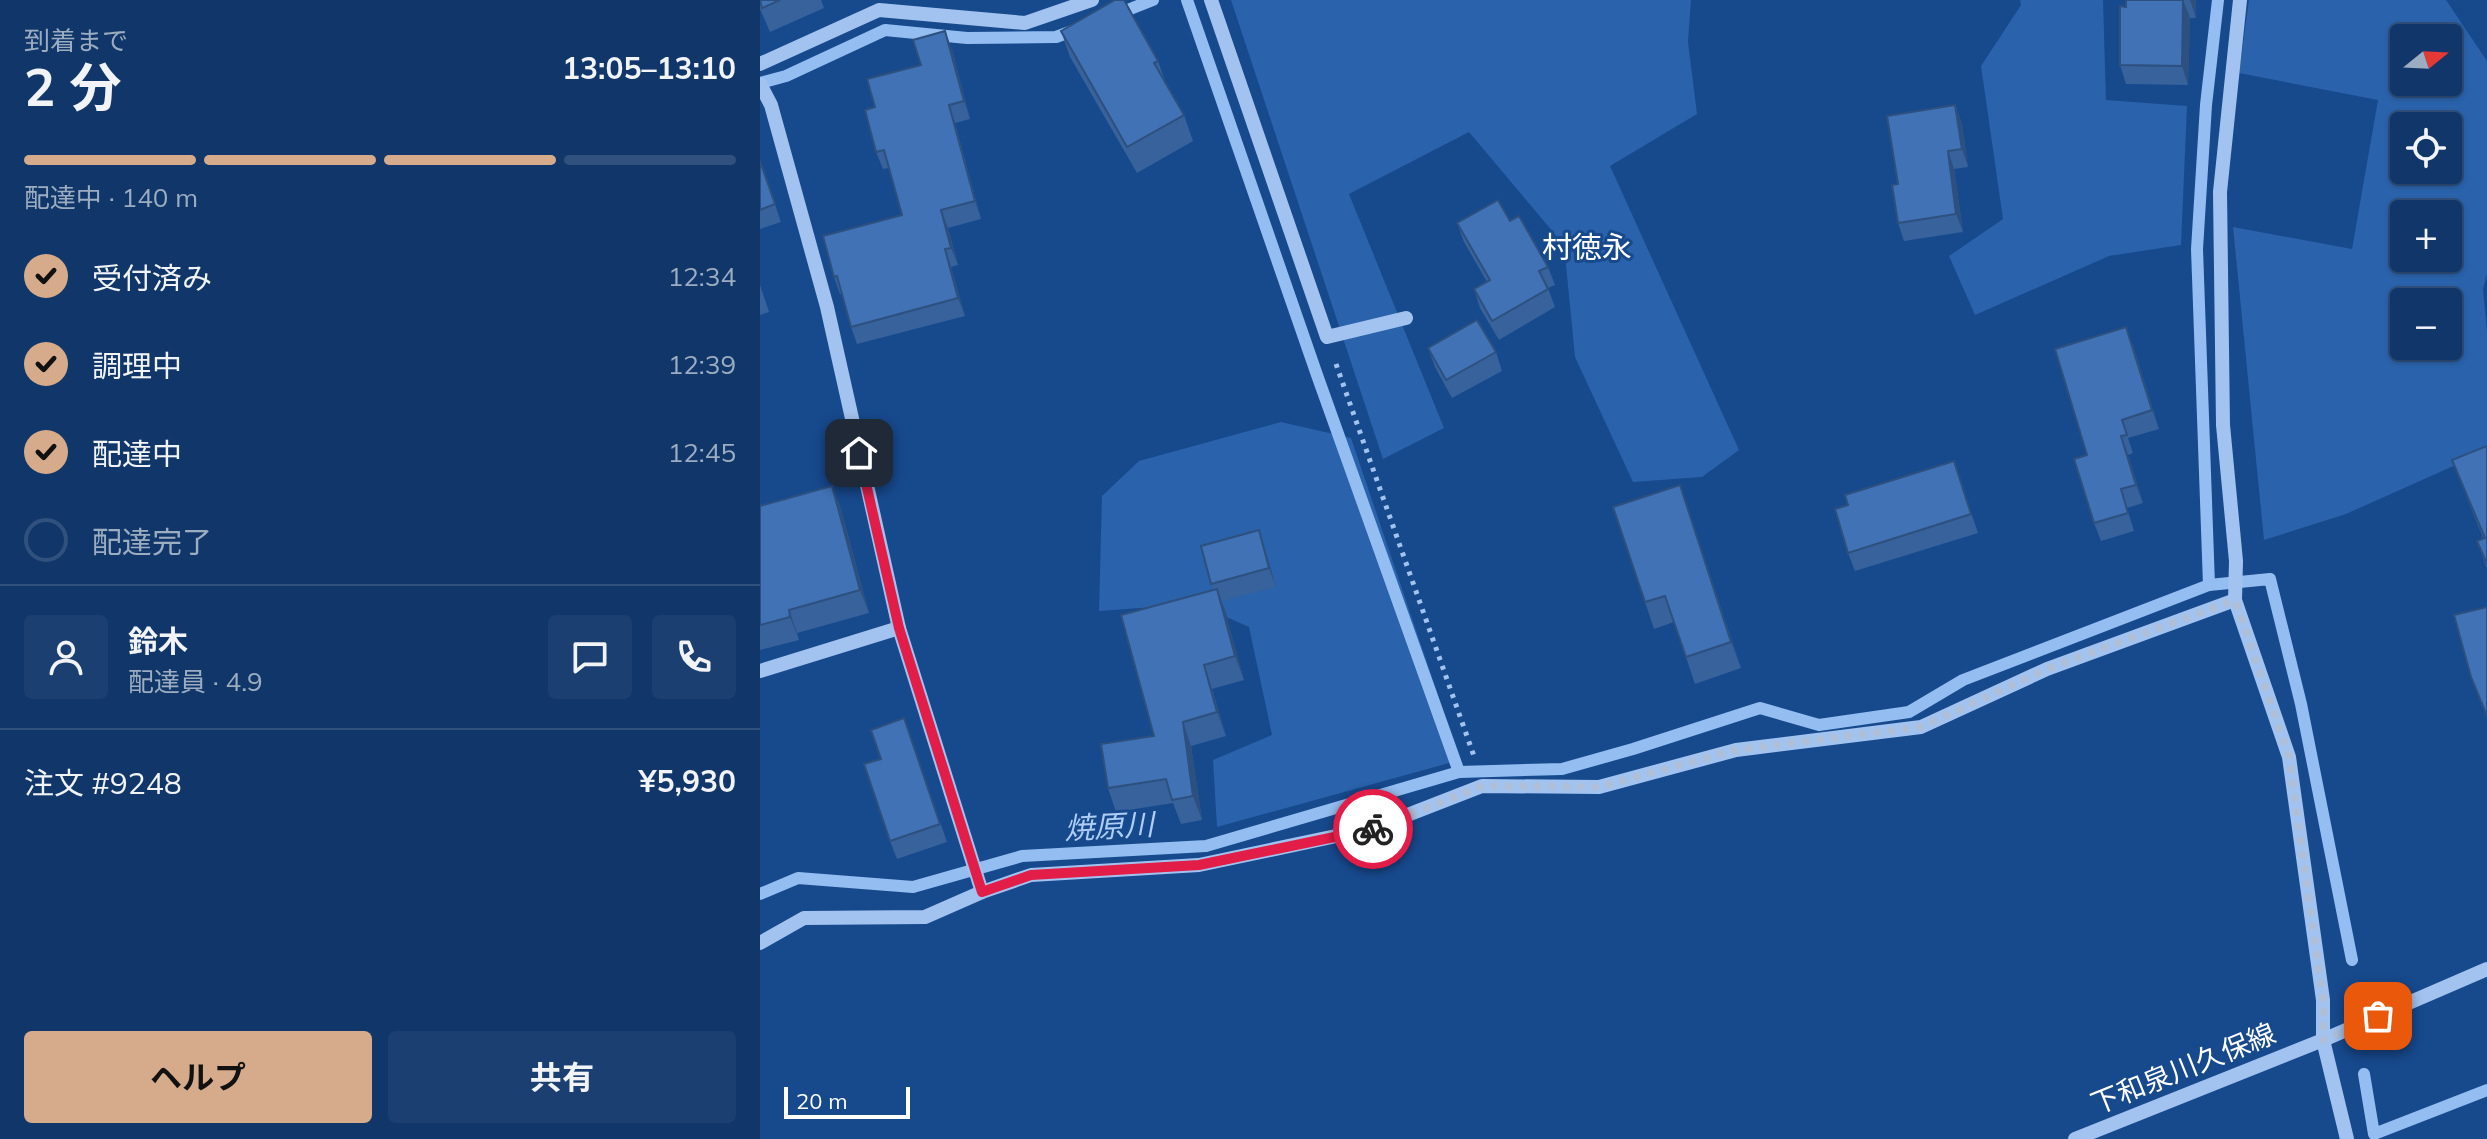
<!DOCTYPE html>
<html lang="ja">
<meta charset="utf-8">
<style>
body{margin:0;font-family:Mulish,"Noto Sans JP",sans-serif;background:#1a3f70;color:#f1f3f6;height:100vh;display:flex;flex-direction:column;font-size:30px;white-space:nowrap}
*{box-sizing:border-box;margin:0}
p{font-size:26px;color:#9cacc1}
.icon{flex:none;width:44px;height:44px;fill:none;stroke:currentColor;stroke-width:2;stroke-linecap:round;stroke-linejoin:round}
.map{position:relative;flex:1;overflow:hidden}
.side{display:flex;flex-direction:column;background:#11376a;width:760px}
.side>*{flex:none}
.needle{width:52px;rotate:72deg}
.tools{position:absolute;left:1630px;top:24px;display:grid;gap:16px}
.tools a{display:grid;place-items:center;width:72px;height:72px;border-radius:8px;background:#11376a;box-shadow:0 2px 6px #0004,0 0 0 2px #30517e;font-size:40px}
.scale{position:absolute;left:24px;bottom:20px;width:126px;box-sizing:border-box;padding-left:8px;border:4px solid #fff;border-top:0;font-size:22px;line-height:28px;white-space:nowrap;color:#fff;-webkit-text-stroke:6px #17498d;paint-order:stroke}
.pin{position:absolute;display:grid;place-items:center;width:68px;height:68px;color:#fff;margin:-34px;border-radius:16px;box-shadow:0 4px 12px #0006}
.courier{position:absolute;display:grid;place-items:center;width:80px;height:80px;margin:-40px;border:6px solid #e11d48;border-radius:50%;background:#fff;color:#222;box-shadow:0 2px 10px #0007}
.head em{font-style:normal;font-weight:700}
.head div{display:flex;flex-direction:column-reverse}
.head{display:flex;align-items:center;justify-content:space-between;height:136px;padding:0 24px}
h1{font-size:52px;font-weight:700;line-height:60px}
.bar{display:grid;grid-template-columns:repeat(4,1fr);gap:12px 8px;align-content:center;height:96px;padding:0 24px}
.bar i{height:10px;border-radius:6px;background:#30517e}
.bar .active{background:#d6ab8b}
.bar p{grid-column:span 4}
.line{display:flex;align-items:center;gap:20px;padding:0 24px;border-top:2px solid #30517e}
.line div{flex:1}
.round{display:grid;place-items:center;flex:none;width:84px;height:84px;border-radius:8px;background:#1a3f70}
ol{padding:0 24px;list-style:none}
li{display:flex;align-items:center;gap:24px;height:88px}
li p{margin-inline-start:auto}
li .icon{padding:8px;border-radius:50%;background:#d6ab8b;color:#111;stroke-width:4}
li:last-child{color:#9cacc1}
li i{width:44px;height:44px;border:4px solid #30517e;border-radius:50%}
.button{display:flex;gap:16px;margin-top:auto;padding:16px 24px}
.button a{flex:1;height:92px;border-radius:8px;background:#d6ab8b;color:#111;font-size:32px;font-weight:700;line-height:92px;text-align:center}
.button a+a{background:#1a3f70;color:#f1f3f6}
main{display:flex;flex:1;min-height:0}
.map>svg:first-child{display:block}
.green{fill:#2a62ab;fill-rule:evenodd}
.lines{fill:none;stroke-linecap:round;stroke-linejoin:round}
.stream{stroke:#94bef1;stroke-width:12}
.path{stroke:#a2c3ef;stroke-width:5;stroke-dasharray:4 6;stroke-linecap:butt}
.minor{stroke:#a2c3ef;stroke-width:14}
.wall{fill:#37629c}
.shaded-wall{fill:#2d507f}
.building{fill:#4072b5;stroke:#2d507f;stroke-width:2}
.done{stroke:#aebfd7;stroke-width:8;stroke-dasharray:0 14.4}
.route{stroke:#e11d48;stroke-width:10}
.labels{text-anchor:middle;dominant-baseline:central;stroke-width:6;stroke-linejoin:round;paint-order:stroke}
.street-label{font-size:28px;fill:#fff;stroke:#17498d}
.neighbourhood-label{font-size:30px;fill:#fff;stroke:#17498d}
.water-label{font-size:30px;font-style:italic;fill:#aecef6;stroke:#17498d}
</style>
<main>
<section class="side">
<div class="head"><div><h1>2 分</h1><p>到着まで</p></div><em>13:05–13:10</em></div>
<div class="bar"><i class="active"></i><i class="active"></i><i class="active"></i><i></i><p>配達中 · 140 m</p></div>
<ol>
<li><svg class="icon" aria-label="check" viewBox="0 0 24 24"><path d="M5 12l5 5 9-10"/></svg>受付済み<p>12:34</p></li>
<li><svg class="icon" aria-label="check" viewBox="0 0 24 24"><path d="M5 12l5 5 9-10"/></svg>調理中<p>12:39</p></li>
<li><svg class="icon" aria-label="check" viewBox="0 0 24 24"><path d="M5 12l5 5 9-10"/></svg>配達中<p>12:45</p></li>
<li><i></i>配達完了</li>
</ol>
<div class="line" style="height:144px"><a class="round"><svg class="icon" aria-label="person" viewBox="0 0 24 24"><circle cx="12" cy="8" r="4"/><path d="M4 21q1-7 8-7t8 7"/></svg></a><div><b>鈴木</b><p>配達員 · 4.9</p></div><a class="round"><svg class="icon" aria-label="chat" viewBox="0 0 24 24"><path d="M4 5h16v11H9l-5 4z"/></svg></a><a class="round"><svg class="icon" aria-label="phone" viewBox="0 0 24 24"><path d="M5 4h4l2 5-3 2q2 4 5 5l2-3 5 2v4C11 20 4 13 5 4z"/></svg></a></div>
<div class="line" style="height:104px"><div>注文 #9248</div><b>¥5,930</b></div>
<div class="button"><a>ヘルプ</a><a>共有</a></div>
</section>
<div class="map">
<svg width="1727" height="1139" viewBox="0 0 1727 1139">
<rect width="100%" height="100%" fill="#17498d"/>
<g class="green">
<path d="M471,0h460l-3,42 9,72 -87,52 129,284 -37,27 -69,5 -58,-125 -11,-112 -95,-113 -120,62 95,234 -61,31z"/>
<path d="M1260,0h83l3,100 81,6 -6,139 -72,11 -134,59 -26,-59 54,-37 -22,-153 40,-61z"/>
<path d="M1489,0h197l41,61v213l-4,15 4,41v121l-141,63 -82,26 -31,-313 119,22 26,-149 -139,-27zM1644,38h44v44h-44zM1644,126h44v44h-44zM1644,214h44v44h-44zM1644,302h44v44h-44z"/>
<path d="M521,422l70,16 109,322 -243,67 -4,-67 59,-25 -23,-108 -52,-23 -98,7 3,-115 37,-35z"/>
</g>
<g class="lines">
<g class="stream">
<path d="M427,0l130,375 142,397"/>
<path d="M355,15l38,-15"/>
<path d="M0,83l26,-7 99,-46 82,8 89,-1 19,-7"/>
<path d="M1449,585l61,-6 31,125 51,256"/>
<path d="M0,894l38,-16 115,9 109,-31 184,-10 253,-74 103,-3 71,-20 127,-41 59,17 90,-13 54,-32 246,-95 -12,-336 9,-144 12,-105"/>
<path d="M1604,1074l10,60 113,-44"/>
</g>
<path class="path" d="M576,364l139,395"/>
<g class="minor">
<path d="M451,0l116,337 79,-19"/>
<path d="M1480,0l-20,192 3,233 13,136 -1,39 54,157 34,243v40l24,99"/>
<path d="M0,64l119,-54 146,13 67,-23"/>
<path d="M0,84l11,21 56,202 72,321 83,264"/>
<path d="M0,671l139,-43"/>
<path d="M0,943l44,-25 121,-1 57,-25 49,-17 168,-10 175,-37 108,-42 117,1 137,-37 185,-23 126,-58 188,-69"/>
<path d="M1315,1139l248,-99 164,-71"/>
</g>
</g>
<g class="wall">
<path d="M0,0h61l3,8 -54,24 -10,-23z"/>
<path d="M1366,0h70v18h-6l-2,67 -62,-1 -6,-19z"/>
<path d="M301,31l97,30 9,26 17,28 9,26 -56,32 -67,-116z"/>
<path d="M192,49l18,70 -15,4 26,96 -33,9 10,37 -7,2 14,49 -108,28 -6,-17 -9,-33h-2l-6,-17 68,-62 -13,-47 -6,1 -7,-17 -1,-45 46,-42z"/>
<path d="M1195,105l7,19 6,43 -14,2 9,63 -59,9 -6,-18z"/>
<path d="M0,160l21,62 -21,7z"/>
<path d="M750,221l38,46 7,18 -7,3 7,19 -56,33 -19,-32 -6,-19 13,-7 -23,-40 -7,-19z"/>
<path d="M0,285l9,27 -9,3z"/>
<path d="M1373,345l26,84 -31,9 5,15 -5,2 15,48 -16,5 7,23 -33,10 -7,-18 -7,-68z"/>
<path d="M668,348l68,4 6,19 -50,27 -17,-31z"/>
<path d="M1727,446v123l-10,-28 6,-3 -31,-78z"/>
<path d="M1200,480l18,53 -123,38 -7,-18z"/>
<path d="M920,485l61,183 -46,16 -21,-62 -20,7 -9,-27z"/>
<path d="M72,486l9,23 28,104 -72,20 2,7 -39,10v-144z"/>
<path d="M505,549l11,38 -54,14 22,79 -32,9 14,47 -35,10 11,74 -21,4 -8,-21 -57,9 -8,-24 46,-52 60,-146 -3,-6z"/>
<path d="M144,718l43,124 -50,17 -7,-18 -9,-82z"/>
</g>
<g class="shaded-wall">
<path d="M1423,0l7,18 -2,67 -6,-19z"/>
<path d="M1430,0h6v18z"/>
<path d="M185,31l7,18 18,70 -6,-18z"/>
<path d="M189,105l6,18 26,96 -6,-18z"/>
<path d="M1195,105l7,19 6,43 -6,-18z"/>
<path d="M1188,151l6,18 9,63 -7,-18z"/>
<path d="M181,210l7,18 10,37 -7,-17z"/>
<path d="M185,249l6,18 14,49 -7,-18z"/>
<path d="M1366,327l7,18 26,84 -7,-19z"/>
<path d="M1361,436l7,19 15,48 -7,-18z"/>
<path d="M920,485l61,183 -10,-26z"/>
<path d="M72,486l9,23 28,104 -9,-23z"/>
<path d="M499,530l6,19 11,38 -7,-19z"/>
<path d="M457,589l9,24 18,67 -9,-24z"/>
<path d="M29,610l8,23 2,7 -9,-23z"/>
<path d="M444,665l8,24 14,47 -9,-24z"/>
<path d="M423,722l8,24 11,74 -9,-24z"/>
</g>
<g class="building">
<path d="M0,0h20l-18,8z"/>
<path d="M355,0h9l34,61 -4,2 30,52 -57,32 -66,-116z"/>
<path d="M1366,0h57l-1,66 -62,-1v-59l6,1z"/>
<path d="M185,31l19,70 -15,4 26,96 -34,9 10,38 -6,1 13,49 -107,29 -14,-51 -3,1 -11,-41 79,-21 -18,-65 -8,2 -11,-42 10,-3 -8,-28 54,-14 -8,-25z"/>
<path d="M1195,105l7,44 -14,2 8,63 -58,9 -6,-38 6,-1 -11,-68z"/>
<path d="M0,161l15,43 -15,6z"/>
<path d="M738,200l12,21 9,-5 29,51 -9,4 9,18 -56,32 -18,-32 16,-9 -33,-57z"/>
<path d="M717,320l19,32 -50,28 -18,-32z"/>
<path d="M1366,327l26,83 -30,10 5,15 -6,1 15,49 -15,4 7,24 -34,10 -20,-64 13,-4 -32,-106z"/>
<path d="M1727,446v118l-10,-23 8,-3 -33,-78z"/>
<path d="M1194,461l17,53 -123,39 -13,-44 13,-4 -3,-10z"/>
<path d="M920,485l51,157 -45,15 -21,-61 -20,6 -32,-95z"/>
<path d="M72,486l28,104 -71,20 1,7 -30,8v-119z"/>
<path d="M499,530l10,38 -58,16 -10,-38z"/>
<path d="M457,589l18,67 -31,9 13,47 -34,10 10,74 -21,4 -6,-21 -58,9 -7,-44 53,-8 -33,-121z"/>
<path d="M1727,607v109l-16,-39 -17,-62z"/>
<path d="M144,718l36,106 -50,17 -26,-77 17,-5 -10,-29z"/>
</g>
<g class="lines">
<path class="done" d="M613,829l109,-43 117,1 137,-37 185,-23 126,-58 188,-69 54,157 34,243v40l55,-24"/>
<path class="route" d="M99,453l40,175 83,264 49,-17 168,-10 174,-36"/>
</g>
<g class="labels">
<g class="street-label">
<text transform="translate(1423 1068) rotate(-22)">下和泉川久保線</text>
</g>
<g class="neighbourhood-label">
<text x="827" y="247">村徳永</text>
</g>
<g class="water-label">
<text transform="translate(349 826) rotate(-3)">焼原川</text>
</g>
</g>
</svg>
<div class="tools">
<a><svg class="needle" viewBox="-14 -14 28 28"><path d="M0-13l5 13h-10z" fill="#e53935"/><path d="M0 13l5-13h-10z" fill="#9cacc1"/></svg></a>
<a><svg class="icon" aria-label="locate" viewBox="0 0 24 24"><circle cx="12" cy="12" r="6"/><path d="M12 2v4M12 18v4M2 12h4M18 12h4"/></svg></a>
<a>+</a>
<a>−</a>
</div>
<div class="scale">20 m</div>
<div class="pin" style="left:1618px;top:1016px;background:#ea580c"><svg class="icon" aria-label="bag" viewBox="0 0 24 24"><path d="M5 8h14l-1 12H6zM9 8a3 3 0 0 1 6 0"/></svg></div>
<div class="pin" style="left:99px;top:453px;background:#1f2937"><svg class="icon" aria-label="home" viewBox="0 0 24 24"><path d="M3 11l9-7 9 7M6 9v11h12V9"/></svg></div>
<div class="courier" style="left:613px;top:829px"><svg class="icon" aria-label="bike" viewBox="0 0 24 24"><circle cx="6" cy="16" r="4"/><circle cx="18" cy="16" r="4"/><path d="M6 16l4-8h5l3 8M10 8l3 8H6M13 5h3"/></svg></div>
</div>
</main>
